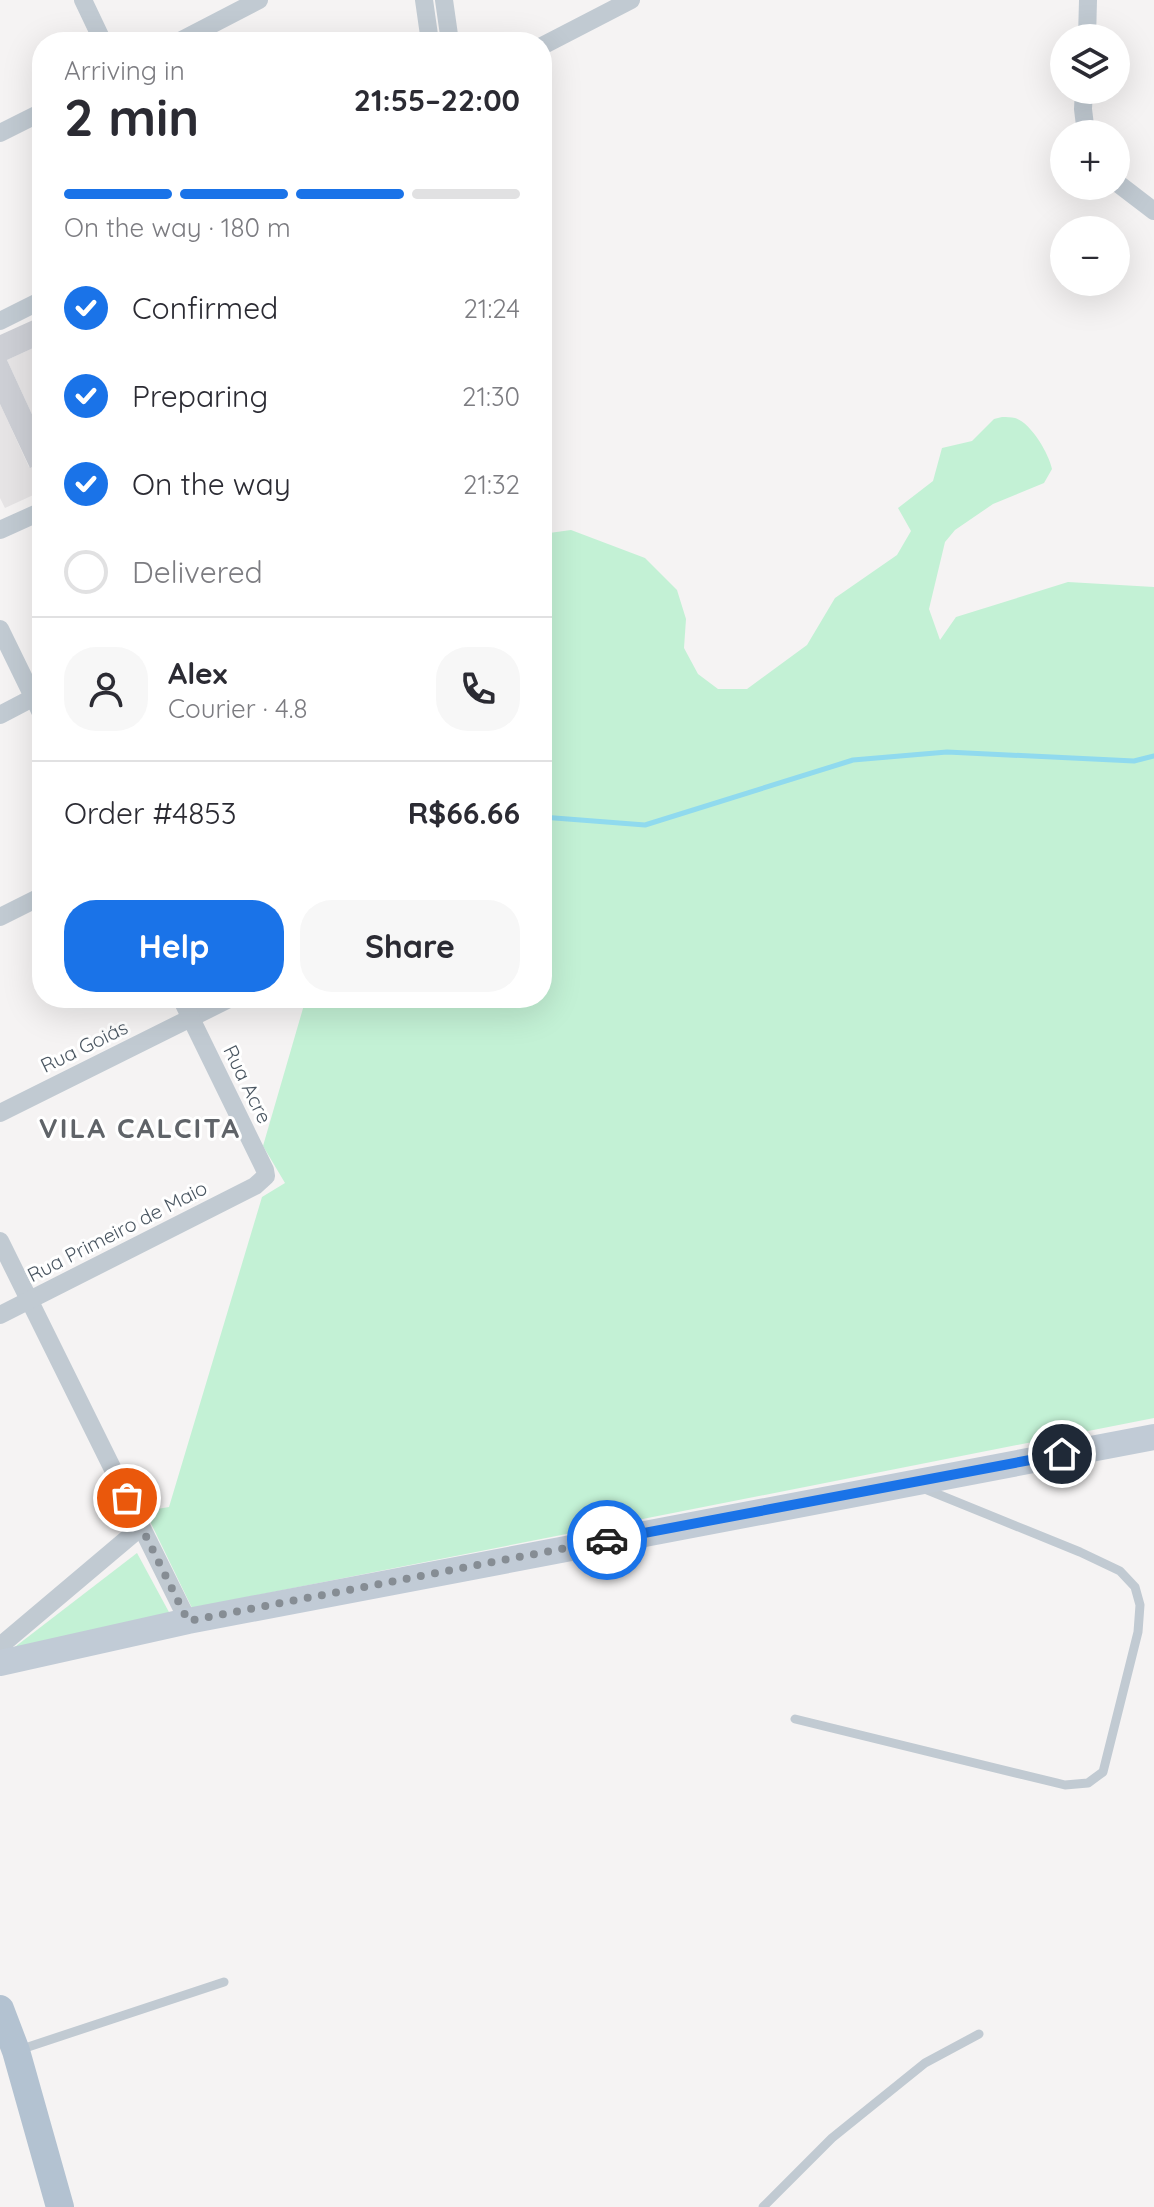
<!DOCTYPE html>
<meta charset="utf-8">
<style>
body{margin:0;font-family:Quicksand,sans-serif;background:#f7f7f7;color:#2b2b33;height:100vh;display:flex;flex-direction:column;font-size:30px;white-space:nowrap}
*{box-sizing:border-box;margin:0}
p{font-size:26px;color:#7c7c81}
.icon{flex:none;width:44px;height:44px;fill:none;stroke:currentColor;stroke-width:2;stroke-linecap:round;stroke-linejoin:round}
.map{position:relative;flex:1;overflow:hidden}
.side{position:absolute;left:32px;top:32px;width:520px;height:976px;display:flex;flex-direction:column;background:#fff;border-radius:32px;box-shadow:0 8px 32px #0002}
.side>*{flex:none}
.controls{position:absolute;left:1050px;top:24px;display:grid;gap:16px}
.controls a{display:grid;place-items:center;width:80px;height:80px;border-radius:50%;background:#fff;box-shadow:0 8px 32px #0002;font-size:40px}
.pin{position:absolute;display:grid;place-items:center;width:68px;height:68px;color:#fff;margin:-34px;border:4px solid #fff;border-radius:50%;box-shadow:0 2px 8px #0007}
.courier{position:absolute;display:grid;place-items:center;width:80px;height:80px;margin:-40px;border:6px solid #1a73e8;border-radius:50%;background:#fff;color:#222;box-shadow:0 2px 10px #0007}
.overview em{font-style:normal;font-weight:700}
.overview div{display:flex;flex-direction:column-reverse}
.overview{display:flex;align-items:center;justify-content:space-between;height:136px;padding:0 32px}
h1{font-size:52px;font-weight:700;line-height:60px}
.bar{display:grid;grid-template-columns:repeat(4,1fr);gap:12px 8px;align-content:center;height:96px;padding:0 32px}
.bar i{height:10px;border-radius:6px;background:#e1e1e2}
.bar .on{background:#1a73e8}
.bar p{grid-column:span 4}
.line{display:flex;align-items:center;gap:20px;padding:0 32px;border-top:2px solid #e1e1e2}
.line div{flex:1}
.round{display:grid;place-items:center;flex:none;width:84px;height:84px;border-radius:32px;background:#f7f7f7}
ol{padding:0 32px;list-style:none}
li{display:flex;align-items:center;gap:24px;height:88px}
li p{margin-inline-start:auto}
li .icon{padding:8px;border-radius:50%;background:#1a73e8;color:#fff;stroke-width:4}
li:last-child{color:#7c7c81}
li i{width:44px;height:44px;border:4px solid #e1e1e2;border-radius:50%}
.cta{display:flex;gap:16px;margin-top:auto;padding:16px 32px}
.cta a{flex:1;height:92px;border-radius:32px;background:#1a73e8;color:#fff;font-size:32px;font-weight:700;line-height:92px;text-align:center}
.cta a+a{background:#f7f7f7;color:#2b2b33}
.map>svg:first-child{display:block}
.education{fill:#e6e4e5}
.green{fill:#c3f1d5}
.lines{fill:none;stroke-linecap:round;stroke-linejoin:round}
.stream{stroke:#90daee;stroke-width:5}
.building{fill:#cdcfd5}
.service{stroke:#c1cad2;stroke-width:9}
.minor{stroke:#c1cad2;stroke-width:18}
.secondary{stroke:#c1cbd6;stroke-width:26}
.primary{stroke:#b3c2d1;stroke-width:28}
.done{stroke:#868d94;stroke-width:8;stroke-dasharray:0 14.4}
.route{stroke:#1a73e8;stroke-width:10}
.labels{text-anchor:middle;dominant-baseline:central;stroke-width:6;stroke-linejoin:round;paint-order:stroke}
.street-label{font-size:20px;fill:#4a5661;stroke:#fff}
.district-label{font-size:28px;font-weight:bold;letter-spacing:2px;fill:#5f6368;stroke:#fff}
</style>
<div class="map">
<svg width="1154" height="2207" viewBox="0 0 1154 2207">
<rect width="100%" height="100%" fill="#f5f3f3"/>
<g class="education">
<path d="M42,344v92l-35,-76z"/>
<path d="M0,404l29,63 13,-5v29l-37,17 -5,-10z"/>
</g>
<g class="green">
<path d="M1002,417c5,0 9,0 13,1 16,5 34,36 37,51l-8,14 -51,21 -38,26 -10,12 -16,67 11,31 16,-23 112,-35 86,5v831l-962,190 -47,-97 24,-4 93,-310 23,-14 -22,-37 43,-148h236v-464l29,-4 74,28 32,32 9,29 -2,29 14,26 20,15h29l60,-44 28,-47 62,-43 14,-24 -13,-23 35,-27 9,-33 30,-7 22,-22z"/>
<path d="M137,1553l33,61 -163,39z"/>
</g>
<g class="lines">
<path class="stream" d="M542,817l103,8 208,-65 94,-8 187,9 20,-5"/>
</g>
<path class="building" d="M42,316v28l-35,16 35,76v26l-12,6 -30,-64v-69z"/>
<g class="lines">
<g class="service">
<path d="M795,1719l270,66 23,-2 15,-11 35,-140 2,-27 -5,-18 -15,-16 -40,-19 -160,-65"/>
<path d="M19,2050l205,-68"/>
<path d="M763,2207l69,-69 93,-75 54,-29"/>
</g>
<g class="minor">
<path d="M83,0l20,42"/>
<path d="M424,0l6,42"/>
<path d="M444,0l6,42"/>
<path d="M1087,38l1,-38"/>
<path d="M178,42l81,-42"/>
<path d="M542,46l89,-46"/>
<path d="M1084,90l-1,19 3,25"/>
<path d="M0,133l42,-21"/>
<path d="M1116,182l38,29"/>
<path d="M0,321l42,-21"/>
<path d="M0,530l42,-19"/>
<path d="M0,629l42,86"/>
<path d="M0,715l42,-22"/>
<path d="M0,917l42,-21"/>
<path d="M0,1113l231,-115"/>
<path d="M0,1241l188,380"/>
<path d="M0,1315l255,-129 11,-10 -1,-6 -84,-172"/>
<path d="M0,1646l141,-119"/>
</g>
<path class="secondary" d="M0,1663l188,-42 966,-184"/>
<path class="primary" d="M0,2009l16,42 44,156"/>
</g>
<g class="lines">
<path class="done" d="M127,1498l61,123 419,-81"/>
<path class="route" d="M607,1540l455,-86"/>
</g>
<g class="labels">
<g class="street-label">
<text transform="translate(84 1046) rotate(-26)">Rua Goiás</text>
<text transform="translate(248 1084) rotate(64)">Rua Acre</text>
<text transform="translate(117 1231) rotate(-27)">Rua Primeiro de Maio</text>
</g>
<g class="district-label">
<text x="140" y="1127">VILA CALCITA</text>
</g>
</g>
</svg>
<div class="controls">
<a><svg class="icon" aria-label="layers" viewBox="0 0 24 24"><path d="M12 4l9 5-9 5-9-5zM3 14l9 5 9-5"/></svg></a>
<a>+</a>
<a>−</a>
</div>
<div class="pin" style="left:127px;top:1498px;background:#ea580c"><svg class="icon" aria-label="bag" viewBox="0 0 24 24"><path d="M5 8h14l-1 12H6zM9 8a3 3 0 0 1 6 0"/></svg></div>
<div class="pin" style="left:1062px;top:1454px;background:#1f2937"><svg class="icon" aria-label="home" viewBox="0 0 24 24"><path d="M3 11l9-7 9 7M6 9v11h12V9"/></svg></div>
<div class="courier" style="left:607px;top:1540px"><svg class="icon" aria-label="car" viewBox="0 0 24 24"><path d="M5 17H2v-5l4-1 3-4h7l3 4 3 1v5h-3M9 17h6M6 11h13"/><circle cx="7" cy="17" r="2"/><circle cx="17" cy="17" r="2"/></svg></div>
<section class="side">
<div class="overview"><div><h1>2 min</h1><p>Arriving in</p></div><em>21:55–22:00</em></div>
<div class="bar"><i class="on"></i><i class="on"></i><i class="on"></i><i></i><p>On the way · 180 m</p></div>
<ol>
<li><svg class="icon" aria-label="check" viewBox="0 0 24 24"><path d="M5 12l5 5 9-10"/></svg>Confirmed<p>21:24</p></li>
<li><svg class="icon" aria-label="check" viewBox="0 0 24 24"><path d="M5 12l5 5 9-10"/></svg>Preparing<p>21:30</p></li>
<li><svg class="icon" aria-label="check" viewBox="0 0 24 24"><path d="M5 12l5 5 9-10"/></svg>On the way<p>21:32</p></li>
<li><i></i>Delivered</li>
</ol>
<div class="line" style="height:144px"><a class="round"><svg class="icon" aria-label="person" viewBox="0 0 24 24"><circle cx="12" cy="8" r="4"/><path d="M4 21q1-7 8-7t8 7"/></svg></a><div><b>Alex</b><p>Courier · 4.8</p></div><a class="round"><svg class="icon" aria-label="phone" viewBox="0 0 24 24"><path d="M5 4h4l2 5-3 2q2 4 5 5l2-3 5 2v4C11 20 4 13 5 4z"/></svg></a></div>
<div class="line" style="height:104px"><div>Order #4853</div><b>R$66.66</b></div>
<div class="cta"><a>Help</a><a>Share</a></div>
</section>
</div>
